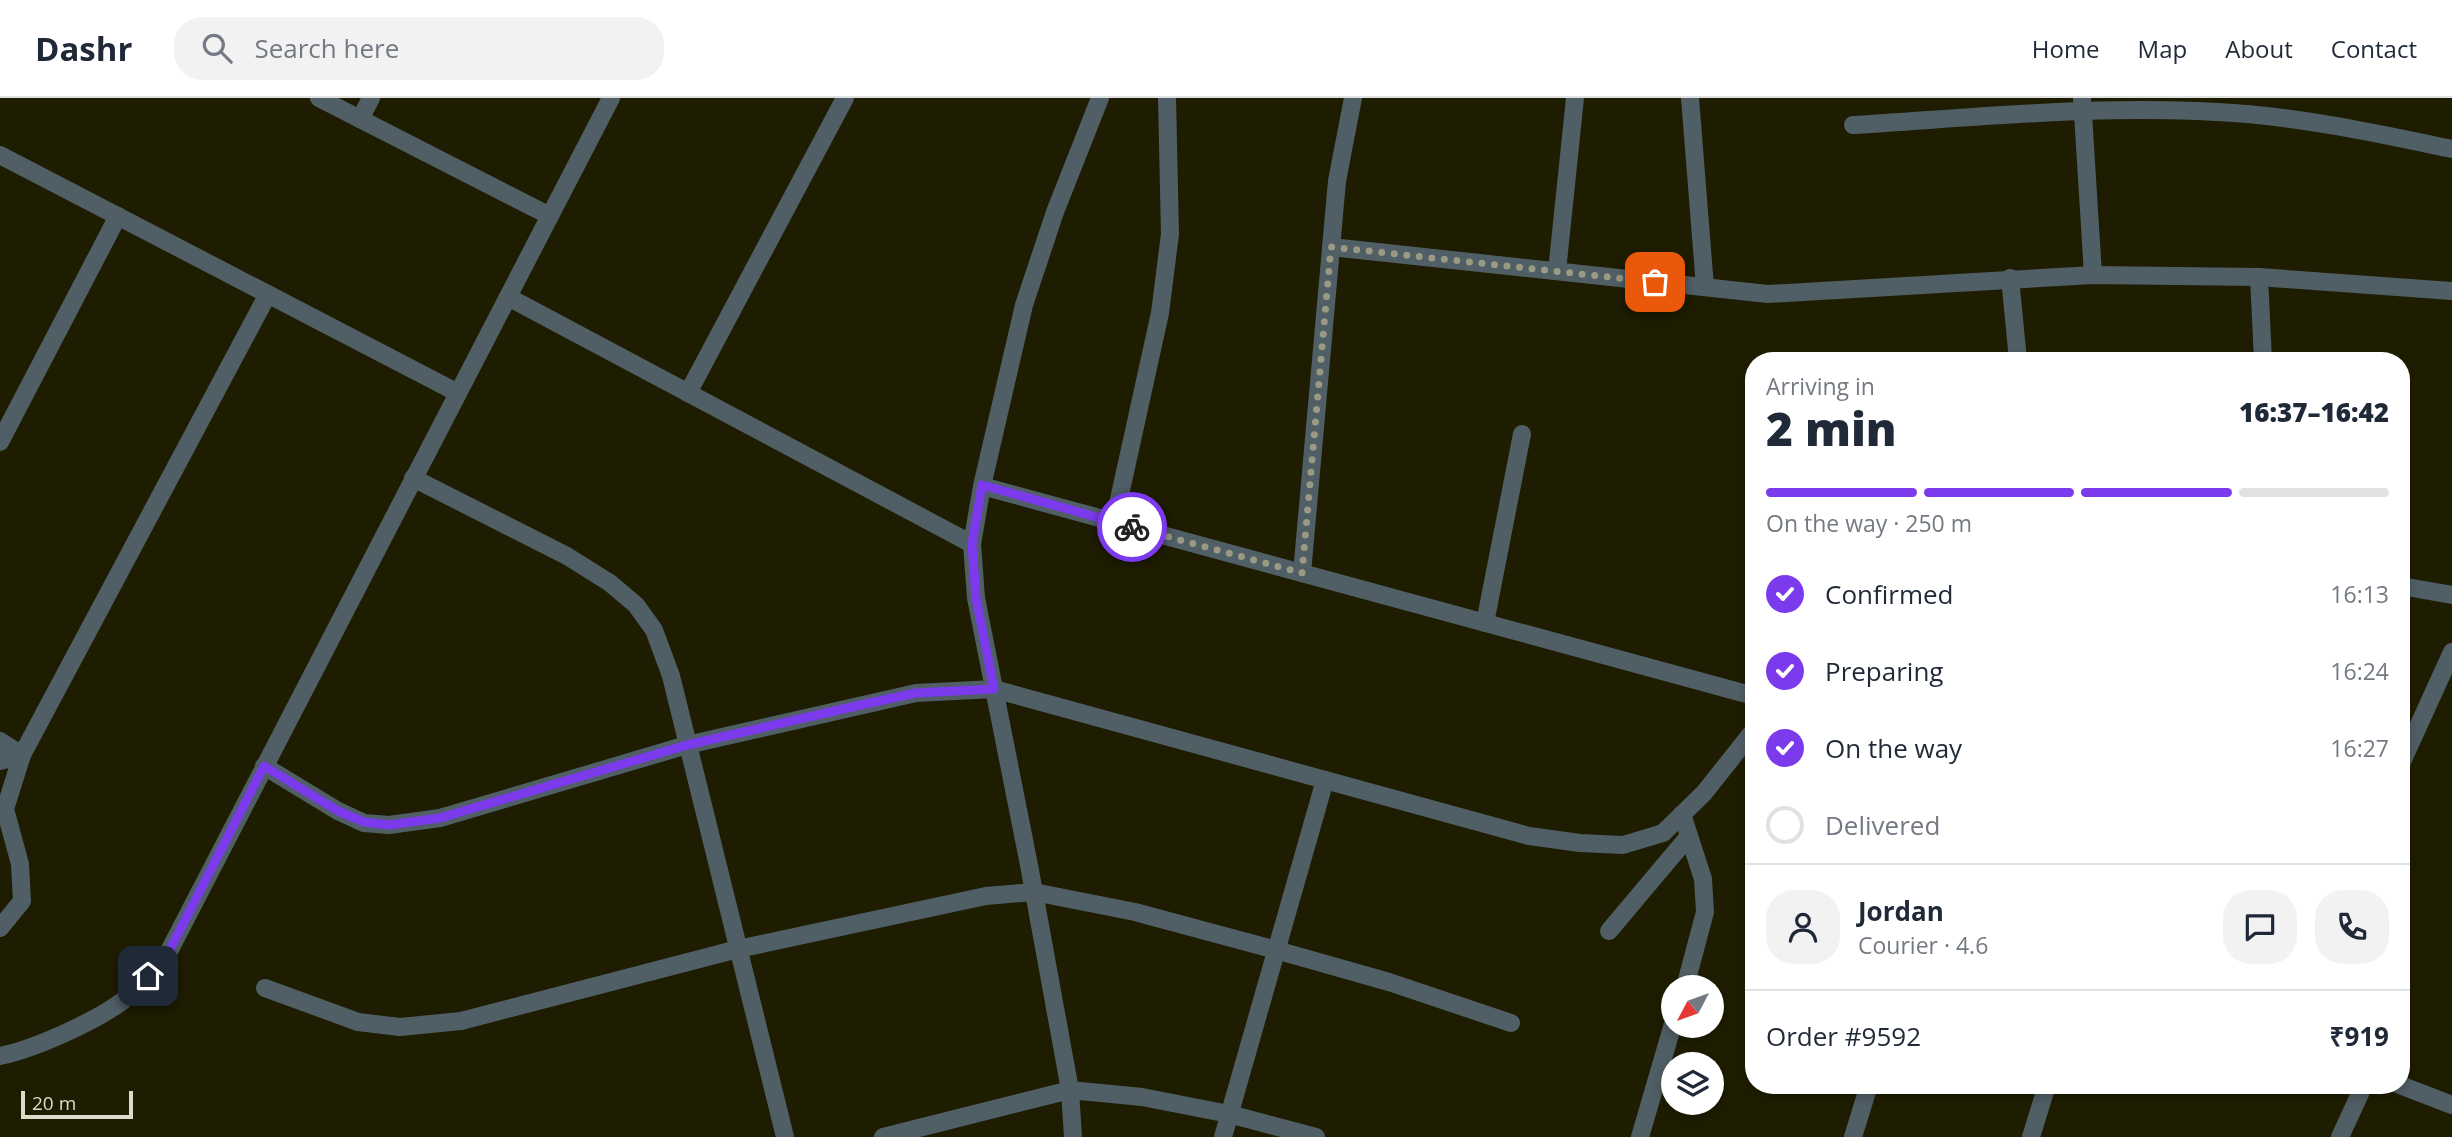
<!DOCTYPE html>
<meta charset="utf-8">
<style>
body{margin:0;font-family:"Open Sans",sans-serif;background:#f2f2f3;color:#1f2937;height:100vh;display:flex;flex-direction:column;font-size:26px;white-space:nowrap}
*{box-sizing:border-box;margin:0}
p{font-size:23px;color:#747a83}
.icon{flex:none;width:38px;height:38px;fill:none;stroke:currentColor;stroke-width:2;stroke-linecap:round;stroke-linejoin:round}
.map{position:relative;flex:1;overflow:hidden}
.side{position:absolute;left:1745px;top:254px;width:665px;height:742px;display:flex;flex-direction:column;background:#fff;border-radius:28px;box-shadow:0 4px 10px #0003}
.side>*{flex:none}
.needle{width:46px;rotate:229deg}
.controls{position:absolute;left:1661px;top:877px;display:grid;gap:14px}
.controls a{display:grid;place-items:center;width:63px;height:63px;border-radius:50%;background:#fff;box-shadow:0 4px 10px #0003;font-size:35px}
.scale{position:absolute;left:21px;bottom:18px;width:112px;box-sizing:border-box;padding-left:7px;border:4px solid #dcdccb;border-top:0;font-size:19px;line-height:24px;white-space:nowrap;color:#dcdccb;-webkit-text-stroke:5px #1e1d01;paint-order:stroke}
.pin{position:absolute;display:grid;place-items:center;width:60px;height:60px;color:#fff;margin:-30px;border-radius:14px;box-shadow:0 4px 10px #0006}
.courier{position:absolute;display:grid;place-items:center;width:70px;height:70px;margin:-35px;border:5px solid #7c3aed;border-radius:50%;background:#fff;color:#222;box-shadow:0 2px 9px #0007}
.summary em{font-style:normal;font-weight:800}
.summary div{display:flex;flex-direction:column-reverse}
.summary{display:flex;align-items:center;justify-content:space-between;height:119px;padding:0 21px}
h1{font-size:46px;font-weight:800;line-height:52px}
.bar{display:grid;grid-template-columns:repeat(4,1fr);gap:10px 7px;align-content:center;height:84px;padding:0 21px}
.bar i{height:9px;border-radius:5px;background:#e0e1e3}
.bar .on{background:#7c3aed}
.bar p{grid-column:span 4}
.line{display:flex;align-items:center;gap:18px;padding:0 21px;border-top:2px solid #e0e1e3}
.line div{flex:1}
.round{display:grid;place-items:center;flex:none;width:74px;height:74px;border-radius:28px;background:#f2f2f3}
ol{padding:0 21px;list-style:none}
li{display:flex;align-items:center;gap:21px;height:77px}
li p{margin-inline-start:auto}
li .icon{padding:7px;border-radius:50%;background:#7c3aed;color:#fff;stroke-width:4}
li:last-child{color:#747a83}
li i{width:38px;height:38px;border:4px solid #e0e1e3;border-radius:50%}
header{display:flex;align-items:center;gap:42px;box-sizing:border-box;height:98px;padding:0 35px;background:#fff;border-bottom:2px solid #e0e1e3}
header strong{font-size:33px}
nav{display:flex;gap:38px;margin-inline-start:auto;font-size:24px}
.search{width:490px;height:63px;background:#f2f2f3;display:flex;align-items:center;gap:18px;box-sizing:border-box;padding:0 24px;border-radius:28px;color:#747a83;font-size:26px}
.map>svg:first-child{display:block}
.lines{fill:none;stroke-linecap:round;stroke-linejoin:round}
.street{stroke:#505e65;stroke-width:18}
.done{stroke:#9a9984;stroke-width:7;stroke-dasharray:0 12.6}
.route{stroke:#7c3aed;stroke-width:9}
</style>
<header>
<strong>Dashr</strong>
<div class="search"><svg class="icon" aria-label="search" viewBox="0 0 24 24"><circle cx="10" cy="10" r="6"/><path d="M15 15l6 6"/></svg>Search here</div>
<nav><a>Home</a><a>Map</a><a>About</a><a>Contact</a></nav>
</header>
<div class="map">
<svg width="2452" height="1039" viewBox="0 0 2452 1039">
<rect width="100%" height="100%" fill="#1e1d01"/>
<g class="lines">
<g class="street">
<path d="M319,0l231,118"/>
<path d="M1690,0l15,189"/>
<path d="M2082,0l11,177"/>
<path d="M360,21l11,-21"/>
<path d="M1853,27c131,-8 263,-22 394,-11 69,6 137,21 205,35"/>
<path d="M0,57l458,238"/>
<path d="M1331,149l437,47 325,-19 166,2 193,14"/>
<path d="M1557,173l18,-173"/>
<path d="M2259,179l4,83"/>
<path d="M2010,180l8,82"/>
<path d="M508,199l464,247"/>
<path d="M688,295l157,-295"/>
<path d="M0,344l118,-226"/>
<path d="M413,380l154,78 43,27 26,22 18,25 17,46 114,461"/>
<path d="M982,388l772,210"/>
<path d="M1114,424l46,-209 10,-79 -3,-136"/>
<path d="M1302,475l35,-392 16,-83"/>
<path d="M2401,488l51,9"/>
<path d="M1485,525l37,-189"/>
<path d="M0,643l22,14"/>
<path d="M0,663l22,-6"/>
<path d="M2401,666l51,-112"/>
<path d="M264,668l74,45 26,12 25,2 51,-7 247,-73 229,-52 78,-4 535,147 51,7 43,2 40,-12 41,-40 50,-63"/>
<path d="M1682,716l21,65 2,33 -20,75"/>
<path d="M0,830l22,-27 -2,-37 -15,-55 17,-54 246,-461"/>
<path d="M1609,833l80,-95"/>
<path d="M265,890l93,34 42,5 61,-6 277,-72 248,-53 48,-4 101,20 141,38 113,32 122,41"/>
<path d="M0,958c35,-7 107,-39 132,-63 12,-11 23,-24 34,-36l445,-859"/>
<path d="M2400,987l52,20"/>
<path d="M883,1039l187,-47 72,7 87,17 87,23"/>
<path d="M1073,1039l-3,-47 -41,-225 -53,-267 -4,-54 10,-58 42,-181 31,-93 45,-114"/>
<path d="M1223,1039l102,-357"/>
<path d="M1640,1039l33,-113"/>
<path d="M1853,1039l16,-52"/>
<path d="M2031,1039l16,-52"/>
<path d="M2340,1039l24,-52"/>
</g>
</g>
<g class="lines">
<path class="done" d="M1132,429l170,46 29,-326 324,35"/>
<path class="route" d="M148,878l18,-19 98,-191 74,45 26,11 25,3 51,-7 247,-73 178,-41 51,-11 78,-4 -18,-91 -4,-54 10,-59 150,42"/>
</g>
</svg>
<div class="controls">
<a><svg class="needle" viewBox="-14 -14 28 28"><path d="M0-13l5 13h-10z" fill="#e53935"/><path d="M0 13l5-13h-10z" fill="#747a83"/></svg></a>
<a><svg class="icon" aria-label="layers" viewBox="0 0 24 24"><path d="M12 4l9 5-9 5-9-5zM3 14l9 5 9-5"/></svg></a>
</div>
<div class="scale">20 m</div>
<div class="pin" style="left:1655px;top:184px;background:#ea580c"><svg class="icon" aria-label="bag" viewBox="0 0 24 24"><path d="M5 8h14l-1 12H6zM9 8a3 3 0 0 1 6 0"/></svg></div>
<div class="pin" style="left:148px;top:878px;background:#1f2937"><svg class="icon" aria-label="home" viewBox="0 0 24 24"><path d="M3 11l9-7 9 7M6 9v11h12V9"/></svg></div>
<div class="courier" style="left:1132px;top:429px"><svg class="icon" aria-label="bike" viewBox="0 0 24 24"><circle cx="6" cy="16" r="4"/><circle cx="18" cy="16" r="4"/><path d="M6 16l4-8h5l3 8M10 8l3 8H6M13 5h3"/></svg></div>
<section class="side">
<div class="summary"><div><h1>2 min</h1><p>Arriving in</p></div><em>16:37–16:42</em></div>
<div class="bar"><i class="on"></i><i class="on"></i><i class="on"></i><i></i><p>On the way · 250 m</p></div>
<ol>
<li><svg class="icon" aria-label="check" viewBox="0 0 24 24"><path d="M5 12l5 5 9-10"/></svg>Confirmed<p>16:13</p></li>
<li><svg class="icon" aria-label="check" viewBox="0 0 24 24"><path d="M5 12l5 5 9-10"/></svg>Preparing<p>16:24</p></li>
<li><svg class="icon" aria-label="check" viewBox="0 0 24 24"><path d="M5 12l5 5 9-10"/></svg>On the way<p>16:27</p></li>
<li><i></i>Delivered</li>
</ol>
<div class="line" style="height:126px"><a class="round"><svg class="icon" aria-label="person" viewBox="0 0 24 24"><circle cx="12" cy="8" r="4"/><path d="M4 21q1-7 8-7t8 7"/></svg></a><div><b>Jordan</b><p>Courier · 4.6</p></div><a class="round"><svg class="icon" aria-label="chat" viewBox="0 0 24 24"><path d="M4 5h16v11H9l-5 4z"/></svg></a><a class="round"><svg class="icon" aria-label="phone" viewBox="0 0 24 24"><path d="M5 4h4l2 5-3 2q2 4 5 5l2-3 5 2v4C11 20 4 13 5 4z"/></svg></a></div>
<div class="line" style="height:91px"><div>Order #9592</div><b>₹919</b></div>
</section>
</div>
